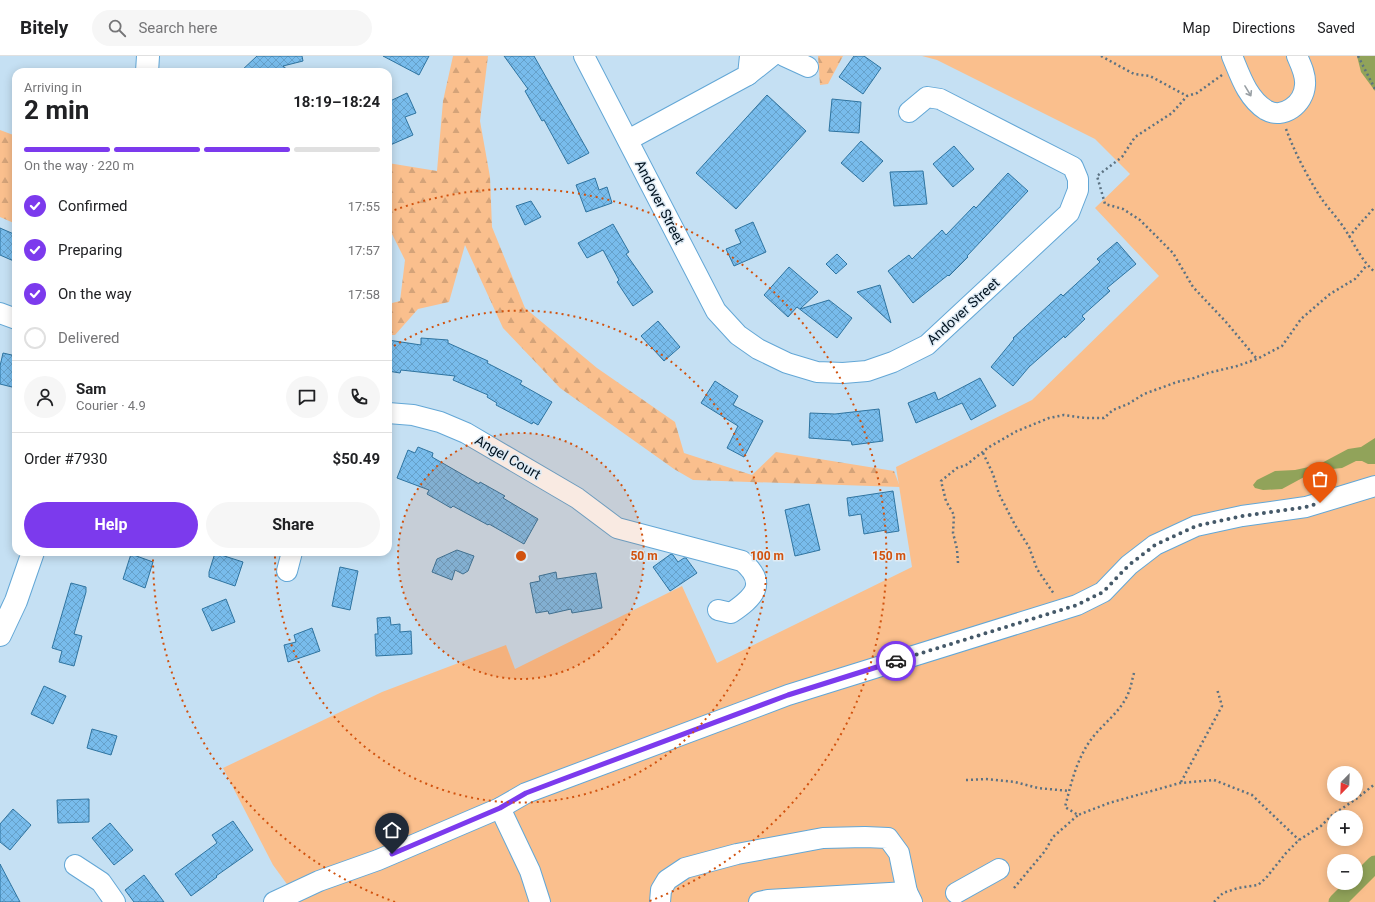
<!DOCTYPE html>
<meta charset="utf-8">
<style>
body{margin:0;font-family:Roboto,sans-serif;background:#f6f6f6;color:#202124;height:100vh;display:flex;flex-direction:column;font-size:15px;white-space:nowrap}
*{box-sizing:border-box;margin:0}
p{font-size:13px;color:#757577}
.icon{flex:none;width:22px;height:22px;fill:none;stroke:currentColor;stroke-width:2;stroke-linecap:round;stroke-linejoin:round}
.map{position:relative;flex:1;overflow:hidden}
.panel{position:absolute;left:12px;top:12px;width:380px;height:488px;display:flex;flex-direction:column;background:#fff;border-radius:12px;box-shadow:0 2px 10px #0003}
.panel>*{flex:none}
.needle{width:26px;rotate:203deg}
.tools{position:absolute;left:1327px;top:710px;display:grid;gap:8px}
.tools a{display:grid;place-items:center;width:36px;height:36px;border-radius:50%;background:#fff;box-shadow:0 2px 10px #0003;font-size:20px}
.pin{position:absolute;display:grid;place-items:center;width:34px;height:34px;color:#fff;margin:-41px -17px;border-radius:50% 50% 50% 0;rotate:-45deg;box-shadow:0 0 4px #0007}
.pin .icon{rotate:45deg}
.courier{position:absolute;display:grid;place-items:center;width:40px;height:40px;margin:-20px;border:3px solid #7c3aed;border-radius:50%;background:#fff;color:#222;box-shadow:0 1px 5px #0007}
.head em{font-style:normal;font-weight:700}
.head div{display:flex;flex-direction:column-reverse}
.head{display:flex;align-items:center;justify-content:space-between;height:68px;padding:0 12px}
h1{font-size:26px;font-weight:700;line-height:30px}
.bar{display:grid;grid-template-columns:repeat(4,1fr);gap:6px 4px;align-content:center;height:48px;padding:0 12px}
.bar i{height:5px;border-radius:3px;background:#e0e0e0}
.bar .current{background:#7c3aed}
.bar p{grid-column:span 4}
.line{display:flex;align-items:center;gap:10px;padding:0 12px;border-top:1px solid #e0e0e0}
.line div{flex:1}
.round{display:grid;place-items:center;flex:none;width:42px;height:42px;border-radius:21px;background:#f6f6f6}
ol{padding:0 12px;list-style:none}
li{display:flex;align-items:center;gap:12px;height:44px}
li p{margin-inline-start:auto}
li .icon{padding:4px;border-radius:50%;background:#7c3aed;color:#fff;stroke-width:4}
li:last-child{color:#757577}
li i{width:22px;height:22px;border:2px solid #e0e0e0;border-radius:50%}
.button{display:flex;gap:8px;margin-top:auto;padding:8px 12px}
.button a{flex:1;height:46px;border-radius:24px;background:#7c3aed;color:#fff;font-size:16px;font-weight:700;line-height:46px;text-align:center}
.button a+a{background:#f6f6f6;color:#202124}
header{display:flex;align-items:center;gap:24px;box-sizing:border-box;height:56px;padding:0 20px;background:#fff;border-bottom:1px solid #e0e0e0}
header strong{font-size:19px}
nav{display:flex;gap:22px;margin-inline-start:auto;font-size:14px}
.search{width:280px;height:36px;background:#f6f6f6;display:flex;align-items:center;gap:10px;box-sizing:border-box;padding:0 14px;border-radius:22px;color:#757577;font-size:15px}
.map>svg:first-child{display:block}
.forest{fill:url(#forest-firs)}
.park{fill:#fabf8d;fill-rule:evenodd}
.water{fill:#91a35a}
.lines{fill:none;stroke-linecap:round;stroke-linejoin:round}
.canal{stroke:#91a35a;stroke-width:17}
.building{fill:url(#building-cross-hatch);stroke:#2f74a0}
.minor-casing{stroke:#63a7d6;stroke-width:22}
.major-casing{stroke:#63a7d6;stroke-width:24}
.path{stroke:#5c7282;stroke-width:2.5;stroke-dasharray:2 3;stroke-linecap:butt}
.minor{stroke:#fff;stroke-width:20}
.major{stroke:#fff;stroke-width:22}
.oneway{stroke:#99a0a5}
.done{stroke:#455969;stroke-width:4;stroke-dasharray:0 7.2}
.route{stroke:#7c3aed;stroke-width:5}
.ring{fill:none;stroke:#d1520e;stroke-width:2;stroke-dasharray:2 4}
.labels{text-anchor:middle;dominant-baseline:central;stroke-width:3;stroke-linejoin:round;paint-order:stroke}
.street-label{font-size:14px;fill:#00111e;stroke:#deebf5}
.centre{fill:#d1520e;stroke:#deebf5;stroke-width:2}
.ring-label{font-size:12px;text-anchor:middle;font-weight:bold;fill:#d1520e;stroke:#deebf5;stroke-width:3;stroke-linejoin:round;paint-order:stroke}
</style>
<header>
<strong>Bitely</strong>
<div class="search"><svg class="icon" aria-label="search" viewBox="0 0 24 24"><circle cx="10" cy="10" r="6"/><path d="M15 15l6 6"/></svg>Search here</div>
<nav><a>Map</a><a>Directions</a><a>Saved</a></nav>
</header>
<div class="map">
<svg width="1375" height="846" viewBox="0 0 1375 846">
<defs>
<pattern id="forest-firs" width="22" height="20" patternUnits="userSpaceOnUse"><rect width="22" height="20" fill="#fabf8d"/><path d="M5 1l3.5 6h-7zM16 11l3.5 6h-7z" fill="#d4a379"/></pattern>
<pattern id="building-cross-hatch" width="8" height="8" patternUnits="userSpaceOnUse"><rect width="8" height="8" fill="#78bcec"/><path d="M0 0l8 8M0 8l8-8" fill="none" stroke="#66a1ca"/></pattern>
</defs>
<rect width="100%" height="100%" fill="#c5e0f3"/>
<g class="forest">
<path d="M453,0h35l-8,65 10,56 2,50 33,81 72,60 78,54 9,31 68,22 24,-23 118,19 6,16 -207,-7 -19,-11 -114,-81 -57,-60 -38,-83 -16,57 -31,7 -23,26h-7v-31l12,-3 5,-41 -17,-34v-63l49,8 6,-70z"/>
<path d="M818,0h25l-15,28 -8,1z"/>
<path d="M0,74l16,6v88l-16,-7z"/>
</g>
<path class="park" d="M922,0h453v846h-1075l-27,-37 -50,-97 159,-76 124,-47 9,24 167,-83 35,77 195,-96 -16,-100 136,-67 127,-124 -64,-68 35,-34 -35,-35 -158,-79zM1334,717h22v22h-22zM1334,761h22v22h-22zM1334,805h22v22h-22z"/>
<g class="water">
<path d="M1357,0h18v35l-14,-19z"/>
<path d="M1375,382v26h-7l-6,-3h-6l-14,7 -10,1 -6,3 -20,4 -24,13 -19,1 -8,-2 -2,-3 4,-5 18,-9 20,-1 23,-5 30,-16 13,-2z"/>
</g>
<g class="lines">
<path class="canal" d="M1337,846l38,-38"/>
</g>
<g class="building">
<path d="M257,0h45l1,5 -20,5 7,6h-50z"/>
<path d="M383,0h46l-10,19z"/>
<path d="M504,0h30l55,97 -21,11 -24,-44 -2,1 -17,-30 3,-2z"/>
<path d="M854,0h10l17,12 -18,26 -24,-17z"/>
<path d="M407,37l9,20 -11,4 8,18 -25,11v-44z"/>
<path d="M767,39l39,36 -70,78 -40,-36z"/>
<path d="M832,43l29,3 -2,31 -30,-2z"/>
<path d="M861,85l22,20 -20,21 -22,-19z"/>
<path d="M954,90l20,23 -21,18 -20,-23z"/>
<path d="M923,115l4,33 -33,2 -4,-34z"/>
<path d="M1008,117l20,18 -61,65 1,1 -19,19 -1,-1 -35,28 -25,-32 21,-16 3,4 30,-29 4,5 28,-29 2,2z"/>
<path d="M595,122l4,12 8,-3 5,16 -26,9 -10,-27z"/>
<path d="M531,145l10,16 -16,8 -9,-19z"/>
<path d="M753,166l13,30 -32,14 -8,-17 15,-6 -6,-13z"/>
<path d="M613,168l16,28 -3,2 27,38 -20,14 -16,-24 2,-2 -16,-30 -16,8 -9,-15z"/>
<path d="M0,172l16,7v27l-16,-7z"/>
<path d="M1117,186l19,22 -29,24 3,3 -28,25 3,3 -20,19 -1,-2 -35,31 -16,19 -22,-19 23,-28 -1,-1 48,-44 2,2 37,-34 -3,-3z"/>
<path d="M837,198l10,10 -11,10 -10,-10z"/>
<path d="M789,211l29,25 -18,17 29,-9 23,18 -15,20 -40,-31 -9,10 -24,-22z"/>
<path d="M880,229l11,38 -34,-31z"/>
<path d="M658,265l22,26 -16,14 -23,-25z"/>
<path d="M421,282l27,2v3l40,18 -1,2 35,18 -2,3 32,18 -14,23 -5,-3 -1,2 -36,-19 1,-2 -10,-6 1,-2 -35,-15 2,-4 -54,-6 -1,3 -12,-2v-31l33,5z"/>
<path d="M3,297l13,3v32l-16,-4v-18z"/>
<path d="M980,322l16,28 -25,14 -9,-17 -46,20 -8,-20 27,-11 3,8z"/>
<path d="M715,325l23,15 -5,9 30,16 -19,36 -17,-9 11,-22 -37,-23z"/>
<path d="M879,353l4,32 -31,4 -1,-4 -42,-3 1,-25 25,1z"/>
<path d="M418,391l15,6 -1,4 47,27 1,-2 25,14 -2,2 35,21 -14,25 -35,-20 -1,1 -35,-19 -2,2 -24,-14 2,-4 -32,-12 11,-28 7,3z"/>
<path d="M893,435l6,40 -13,2v-3l-22,4 -3,-20 -12,2 -2,-18z"/>
<path d="M809,448l11,46 -25,6 -10,-46z"/>
<path d="M457,494l17,6 -6,15 -5,3 -8,-4 -3,10 -20,-8 5,-13z"/>
<path d="M215,497l28,9 -8,24 -26,-9v-5z"/>
<path d="M131,498l22,8 -8,26 -22,-9z"/>
<path d="M671,498l2,1 5,7 6,-4h2l11,15 -27,18 -17,-24z"/>
<path d="M340,511l18,4 -8,39 -18,-4z"/>
<path d="M556,516l1,7 39,-6 6,35 -30,5 -1,-4 -22,5 -1,-3 -12,2 -6,-30 10,-2 -1,-5z"/>
<path d="M71,527l15,4v5l-12,42 8,2 -8,30 -15,-4 3,-11 -10,-3z"/>
<path d="M226,543l9,23 -23,9 -10,-22z"/>
<path d="M390,561l1,8 9,-1v8l11,-1 1,23 -36,2 -1,-22h3l-1,-16z"/>
<path d="M312,572l8,23 -32,11 -4,-17 12,-3 -2,-7z"/>
<path d="M44,630l22,10 -13,28 -22,-10z"/>
<path d="M92,673l25,7 -6,19 -24,-7z"/>
<path d="M89,743v23l-31,1 -1,-23z"/>
<path d="M13,753l18,16 -21,25 -10,-8v-18z"/>
<path d="M233,765l20,29 -37,26 1,1 -26,19 -16,-22 42,-31 -5,-8z"/>
<path d="M110,767l23,27 -19,15 -22,-27z"/>
<path d="M0,808l20,38h-20z"/>
<path d="M144,819l20,27h-30l-9,-12z"/>
</g>
<g class="lines">
<defs>
<g id="minor">
<path d="M584,0l132,255 22,24 20,14 29,14 30,9 26,1 24,-2 26,-9 34,-17 142,-132 9,-23v-11l-5,-12 -133,-68 -13,-2 -18,15"/>
<path d="M784,0l24,11"/>
<path d="M1232,0c8,19 15,42 34,54 17,10 38,-6 39,-25 1,-10 -4,-20 -8,-29"/>
<path d="M748,19l24,-19"/>
<path d="M628,84l120,-65 2,-19"/>
<path d="M0,257l16,6"/>
<path d="M388,357l25,2 27,7 26,11 111,65 40,30 125,33c27,23 11,37 -11,52l-13,-3"/>
<path d="M287,515l5,-19"/>
<path d="M500,752l30,63 10,31"/>
<path d="M75,809l26,17 14,20"/>
<path d="M956,837l43,-24"/>
<path d="M274,846l45,-21 59,-21 122,-52 26,-15 262,-98 289,-90 26,-13 26,-27 26,-20 41,-19 46,-10 64,-9 69,-21"/>
<path d="M660,846l1,-12 6,-10 18,-12 52,-14 86,-16 42,-1 23,1 11,15 8,39 5,10"/>
<path d="M759,846l9,-2 139,-8"/>
</g>
<g id="major">
<path d="M147,16l1,-16"/>
<path d="M0,579l16,-34 17,-49"/>
</g>
</defs>
<use href="#minor" class="minor-casing"/>
<use href="#major" class="major-casing"/>
<g class="path">
<path d="M1101,0l33,18 16,2 37,20"/>
<path d="M1358,0l17,33"/>
<path d="M1222,19l-25,18 -10,3 -15,17 -37,24 -13,20 -25,19 8,28 18,5 17,11 33,33 20,34 33,35 31,37"/>
<path d="M1286,73c9,24 21,47 35,69 6,9 14,17 21,27 11,15 18,35 33,47"/>
<path d="M1349,181l9,-11 17,-19"/>
<path d="M983,397l10,21 6,20 16,31 14,22 8,22 17,25"/>
<path d="M958,507l-1,-14 -4,-16 1,-18 -8,-14 -5,-20 16,-13 9,-3 23,-18 28,-16 32,-13 15,-3 21,3h19l9,-8 15,-6 16,-10 33,-12 17,-4 14,-5 29,-7 20,-7 25,-13 19,-27 29,-25 25,-15 12,-14"/>
<path d="M1134,617c-2,7 -3,14 -6,21 -8,19 -27,31 -38,47 -14,20 -19,43 -25,66l13,8 31,-12 71,-20 34,-3 38,15 47,45"/>
<path d="M966,724l20,-1 29,3 23,6 31,3"/>
<path d="M1181,726l41,-76 -5,-17"/>
<path d="M1014,832l31,-37 8,-14 25,-22"/>
<path d="M1214,846l9,-9 15,-5 20,-3 8,-7 20,-25 13,-13 22,-14 10,-10 25,-17 19,-15"/>
</g>
<use href="#minor" class="minor"/>
<use href="#major" class="major"/>
</g>
<defs><path id="oneway-shaft" d="M-6 0H5M1.5-3L5.5 0L1.5 3" fill="none" stroke-width="1.6" stroke-linecap="round" stroke-linejoin="round"/></defs>
<use class="oneway" href="#oneway-shaft" transform="translate(1248 35) rotate(59)"/>
<g class="lines">
<path class="done" d="M896,605l181,-56 26,-13 26,-27 26,-20 41,-19 46,-10 64,-9 14,-4"/>
<path class="route" d="M392,798l108,-46 26,-15 29,-11 233,-87 108,-34"/>
</g>
<circle cx="521" cy="500" r="123" fill="#d1520e" fill-opacity=".12"/>
<g class="ring">
<circle cx="521" cy="500" r="123"/>
<path d="M389 293A246 246 0 1 1 275 498"/>
<path d="M395 846A368 368 0 0 1 153 497M389 156A368 368 0 1 1 647 846"/>
</g>
<g class="labels">
<g class="street-label">
<text transform="translate(660 146) rotate(63)">Andover Street</text>
<text transform="translate(963 255) rotate(-42)">Andover Street</text>
<text transform="translate(508 401) rotate(30)">Angel Court</text>
</g>
</g>
<circle cx="521" cy="500" r="6" class="centre"/>
<g class="ring-label">
<text x="644" y="504">50 m</text>
<text x="767" y="504">100 m</text>
<text x="889" y="504">150 m</text>
</g>
</svg>
<div class="tools">
<a><svg class="needle" viewBox="-14 -14 28 28"><path d="M0-13l5 13h-10z" fill="#e53935"/><path d="M0 13l5-13h-10z" fill="#757577"/></svg></a>
<a>+</a>
<a>−</a>
</div>
<div class="pin" style="left:1320px;top:447px;background:#ea580c"><svg class="icon" aria-label="bag" viewBox="0 0 24 24"><path d="M5 8h14l-1 12H6zM9 8a3 3 0 0 1 6 0"/></svg></div>
<div class="pin" style="left:392px;top:798px;background:#1f2937"><svg class="icon" aria-label="home" viewBox="0 0 24 24"><path d="M3 11l9-7 9 7M6 9v11h12V9"/></svg></div>
<div class="courier" style="left:896px;top:605px"><svg class="icon" aria-label="car" viewBox="0 0 24 24"><path d="M5 17H2v-5l4-1 3-4h7l3 4 3 1v5h-3M9 17h6M6 11h13"/><circle cx="7" cy="17" r="2"/><circle cx="17" cy="17" r="2"/></svg></div>
<section class="panel">
<div class="head"><div><h1>2 min</h1><p>Arriving in</p></div><em>18:19–18:24</em></div>
<div class="bar"><i class="current"></i><i class="current"></i><i class="current"></i><i></i><p>On the way · 220 m</p></div>
<ol>
<li><svg class="icon" aria-label="check" viewBox="0 0 24 24"><path d="M5 12l5 5 9-10"/></svg>Confirmed<p>17:55</p></li>
<li><svg class="icon" aria-label="check" viewBox="0 0 24 24"><path d="M5 12l5 5 9-10"/></svg>Preparing<p>17:57</p></li>
<li><svg class="icon" aria-label="check" viewBox="0 0 24 24"><path d="M5 12l5 5 9-10"/></svg>On the way<p>17:58</p></li>
<li><i></i>Delivered</li>
</ol>
<div class="line" style="height:72px"><a class="round"><svg class="icon" aria-label="person" viewBox="0 0 24 24"><circle cx="12" cy="8" r="4"/><path d="M4 21q1-7 8-7t8 7"/></svg></a><div><b>Sam</b><p>Courier · 4.9</p></div><a class="round"><svg class="icon" aria-label="chat" viewBox="0 0 24 24"><path d="M4 5h16v11H9l-5 4z"/></svg></a><a class="round"><svg class="icon" aria-label="phone" viewBox="0 0 24 24"><path d="M5 4h4l2 5-3 2q2 4 5 5l2-3 5 2v4C11 20 4 13 5 4z"/></svg></a></div>
<div class="line" style="height:52px"><div>Order #7930</div><b>$50.49</b></div>
<div class="button"><a>Help</a><a>Share</a></div>
</section>
</div>
